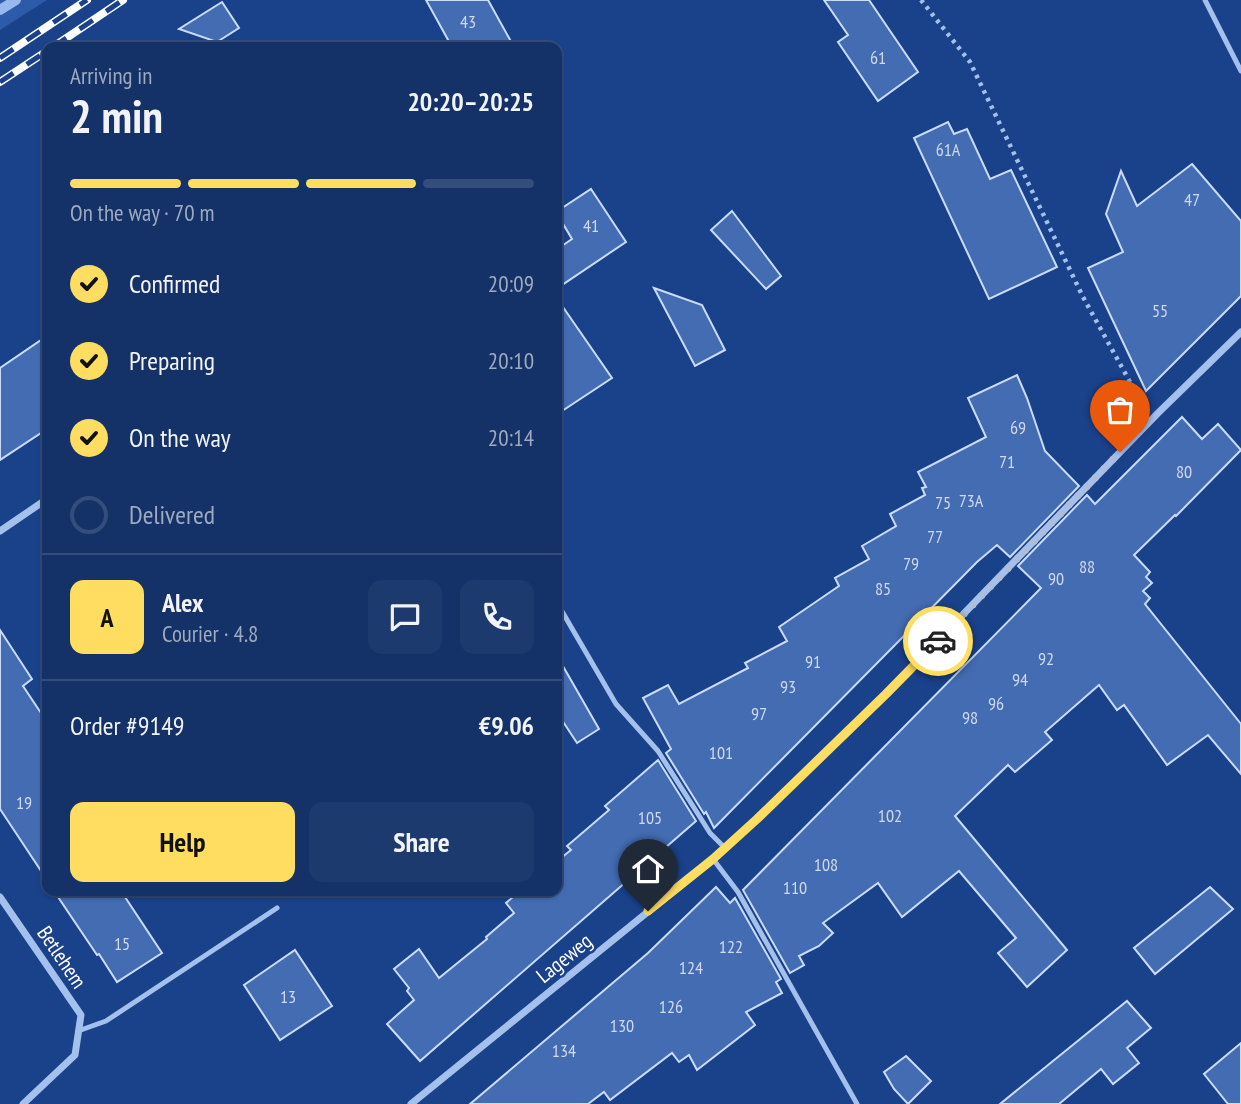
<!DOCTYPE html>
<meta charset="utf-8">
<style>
body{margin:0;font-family:"PT Sans Narrow",sans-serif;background:#1d3a6e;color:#f1f3f6;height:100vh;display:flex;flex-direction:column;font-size:26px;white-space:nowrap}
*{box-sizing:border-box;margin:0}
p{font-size:23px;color:#9daac0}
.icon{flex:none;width:38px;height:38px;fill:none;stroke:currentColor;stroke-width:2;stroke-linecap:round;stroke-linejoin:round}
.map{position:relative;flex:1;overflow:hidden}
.drawer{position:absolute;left:42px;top:42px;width:520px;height:854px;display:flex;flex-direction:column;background:#143268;border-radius:14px;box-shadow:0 2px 5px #0004,0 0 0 2px #334d7c}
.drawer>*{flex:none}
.pin{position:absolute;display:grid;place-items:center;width:60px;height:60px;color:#fff;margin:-72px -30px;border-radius:50% 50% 50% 0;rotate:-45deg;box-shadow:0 0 7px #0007}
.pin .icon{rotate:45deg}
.courier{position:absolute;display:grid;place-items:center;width:70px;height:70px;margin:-35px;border:5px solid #ffdd60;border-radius:50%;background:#fff;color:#222;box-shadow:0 2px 9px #0007}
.overview em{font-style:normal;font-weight:600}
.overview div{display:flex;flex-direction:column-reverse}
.overview{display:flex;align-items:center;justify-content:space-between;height:119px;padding:0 28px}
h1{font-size:46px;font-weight:600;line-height:52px}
.bar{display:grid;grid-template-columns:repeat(4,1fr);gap:10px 7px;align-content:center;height:84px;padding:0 28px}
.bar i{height:9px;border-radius:5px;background:#334d7c}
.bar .selected{background:#ffdd60}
.bar p{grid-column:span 4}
.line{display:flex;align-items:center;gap:18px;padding:0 28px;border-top:2px solid #334d7c}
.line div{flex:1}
.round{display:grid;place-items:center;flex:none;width:74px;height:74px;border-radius:14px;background:#1d3a6e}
ol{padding:0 28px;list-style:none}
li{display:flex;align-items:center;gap:21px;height:77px}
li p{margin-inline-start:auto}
li .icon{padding:7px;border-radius:50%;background:#ffdd60;color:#111;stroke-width:4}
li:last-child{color:#9daac0}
li i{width:38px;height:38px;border:4px solid #334d7c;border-radius:50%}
.button{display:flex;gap:14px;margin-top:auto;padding:14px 28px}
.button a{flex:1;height:80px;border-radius:14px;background:#ffdd60;color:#111;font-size:28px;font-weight:600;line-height:80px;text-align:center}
.button a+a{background:#1d3a6e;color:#f1f3f6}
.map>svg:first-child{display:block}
.green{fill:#2d5ba9}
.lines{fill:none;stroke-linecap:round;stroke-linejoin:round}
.stream{stroke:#97b9ef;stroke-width:10}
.building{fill:#436cb3;stroke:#cadcfa;stroke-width:2}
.path{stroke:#a4c0ed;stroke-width:4.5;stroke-dasharray:3.5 5;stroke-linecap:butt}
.lane{stroke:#a4c0ed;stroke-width:5}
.street{stroke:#a4c0ed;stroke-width:7}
.rail-casing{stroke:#fff;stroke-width:8}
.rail{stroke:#1a428b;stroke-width:5;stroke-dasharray:16;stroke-linecap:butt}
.done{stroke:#afbdd6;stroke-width:7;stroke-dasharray:0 12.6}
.route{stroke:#ffdd60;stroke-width:9}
.labels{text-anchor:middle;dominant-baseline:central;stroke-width:5;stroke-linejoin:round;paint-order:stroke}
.number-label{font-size:18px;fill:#d0daec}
.street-label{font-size:21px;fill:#fff;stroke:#1a428b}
</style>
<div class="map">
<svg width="1241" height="1104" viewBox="0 0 1241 1104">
<rect width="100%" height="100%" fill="#1a428b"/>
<path class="green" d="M0,0h47l-47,30z"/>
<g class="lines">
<path class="stream" d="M0,10l16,-10"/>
</g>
<g class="building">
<path d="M426,0h62l26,47h-62z"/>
<path d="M824,0h45l49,72 -40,29 -40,-59 10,-7z"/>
<path d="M222,2l17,26 -22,14 -38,-13z"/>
<path d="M948,122l6,12 13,-5 23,50 21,-9 46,97 -68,32 -75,-161z"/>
<path d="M1192,164l49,57v75l-95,95 -58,-123 35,-16 -17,-38 15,-43 16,35z"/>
<path d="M591,189l35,53 -70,47v-39l16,-11 -16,-27z"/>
<path d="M732,211l49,65 -15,13 -55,-59z"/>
<path d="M654,288l48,17 23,45 -30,16z"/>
<path d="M556,297l56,81 -56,37z"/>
<path d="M47,336v93l-47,31v-92z"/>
<path d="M1017,375l10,23 18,53 34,35 -69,71 -13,-12 -20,17 -263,266 -8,-16 -2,2 -38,-61 5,-4 -28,-51 25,-13 11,19 69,-36 -3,-5 42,-22 -8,-14 60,-41 -4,-8 34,-19 -7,-13 34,-20 -6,-12 35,-19 -3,-7 4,-1 -8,-15 68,-35 -18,-39z"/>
<path d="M1182,417l20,22 16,-15 23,26 -65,66 -1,-1 -41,40 16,17 -4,5 6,6 -9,8 7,7 -5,6 96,120v50l-33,-39 -41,30 -43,-60 -7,5 -18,-25 -54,47 7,8 -37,32 -7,-7 -53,51 112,134 -40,37 -29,-34 18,-15 -57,-67 -57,46 -24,-34 -55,40 10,10 -14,13 -20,10 5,9 -14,8 -47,-83 298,-302 -23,-22 69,-71 8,9z"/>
<path d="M0,630l32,49 -9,7 24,36v158l-47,-71z"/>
<path d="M556,654l43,75 -22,14 -21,-32z"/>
<path d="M658,760l38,61 -276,240 -33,-37 27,-24 -7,-9 2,-3 -15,-19 25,-20 20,29 48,-39 -1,-2 28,-24 -8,-10 14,-12h36v-29l15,-12 -4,-4 42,-36 -4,-4z"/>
<path d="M716,887l14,16 5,-5 46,81 -5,3 6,11 -36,19 9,13 -58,45 -8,-15 -10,7 -7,-9 -62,47 -6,-8 -16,12h-118l178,-151z"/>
<path d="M1210,887l23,22 -78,65 -21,-26z"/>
<path d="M54,891h67l41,62 -45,29 -18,-28 -2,1z"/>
<path d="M295,950l37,56 -52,34 -36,-55z"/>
<path d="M1127,1001l24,27 -24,20 12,15 -26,21 -12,-15 -42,35h-59z"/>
<path d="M1241,1043v61h-13l-24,-30z"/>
<path d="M906,1056l25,25 -23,23 -14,-15 -10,-17z"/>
</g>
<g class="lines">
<path class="path" d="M921,0l49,62 113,235 57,103"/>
<g class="lane">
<path d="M1205,0l36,71"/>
<path d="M556,601l60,103 42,47 52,82 15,15"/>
<path d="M713,859l25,33 119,212"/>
<path d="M78,1031l28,-10 171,-113"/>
</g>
<g class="street">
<path d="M0,531l47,-32"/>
<path d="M0,897l81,118 -6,40 -52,49"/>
<path d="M411,1104l302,-245 44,-40 129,-125 271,-280 84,-82"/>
</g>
<defs>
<g id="rail">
<path d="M53,47l70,-47"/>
<path d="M0,58l87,-58"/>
<path d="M0,82l47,-31"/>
</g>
</defs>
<use href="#rail" class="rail-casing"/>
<use href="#rail" class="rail"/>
</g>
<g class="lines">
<path class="done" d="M938,641l182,-189"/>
<path class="route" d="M648,911l65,-52 44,-40 129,-125 52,-53"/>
</g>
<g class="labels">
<g class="number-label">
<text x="468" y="21">43</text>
<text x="878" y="57">61</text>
<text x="948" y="149">61A</text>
<text x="1192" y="199">47</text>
<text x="591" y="225">41</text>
<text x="1160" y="310">55</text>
<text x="1018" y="427">69</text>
<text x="1007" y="461">71</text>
<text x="1184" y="471">80</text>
<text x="971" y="500">73A</text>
<text x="943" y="502">75</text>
<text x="935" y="536">77</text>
<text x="911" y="563">79</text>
<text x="1087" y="566">88</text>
<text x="1056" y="578">90</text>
<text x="883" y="588">85</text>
<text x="1046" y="658">92</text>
<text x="813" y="661">91</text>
<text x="1020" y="679">94</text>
<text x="788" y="686">93</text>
<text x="996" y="703">96</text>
<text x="759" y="713">97</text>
<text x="970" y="717">98</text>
<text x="721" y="752">101</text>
<text x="24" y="802">19</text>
<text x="890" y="815">102</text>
<text x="650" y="817">105</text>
<text x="826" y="864">108</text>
<text x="795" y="887">110</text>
<text x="122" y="943">15</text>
<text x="731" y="946">122</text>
<text x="691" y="967">124</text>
<text x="288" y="996">13</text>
<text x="671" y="1006">126</text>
<text x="622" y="1025">130</text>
<text x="564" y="1050">134</text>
</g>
<g class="street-label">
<text transform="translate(62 957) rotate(56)">Betlehem</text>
<text transform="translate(564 958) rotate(-39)">Lageweg</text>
</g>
</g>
</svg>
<div class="pin" style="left:1120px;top:452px;background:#ea580c"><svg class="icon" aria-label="bag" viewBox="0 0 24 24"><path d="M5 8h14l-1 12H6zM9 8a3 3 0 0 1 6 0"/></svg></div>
<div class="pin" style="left:648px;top:911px;background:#1f2937"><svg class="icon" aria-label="home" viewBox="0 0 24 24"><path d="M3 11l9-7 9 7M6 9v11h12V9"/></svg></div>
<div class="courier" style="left:938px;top:641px"><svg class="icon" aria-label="car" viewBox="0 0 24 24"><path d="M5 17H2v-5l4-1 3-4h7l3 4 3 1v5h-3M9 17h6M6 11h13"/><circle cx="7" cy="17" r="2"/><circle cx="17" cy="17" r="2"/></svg></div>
<section class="drawer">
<div class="overview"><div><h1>2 min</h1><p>Arriving in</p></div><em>20:20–20:25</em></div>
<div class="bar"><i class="selected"></i><i class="selected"></i><i class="selected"></i><i></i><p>On the way · 70 m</p></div>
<ol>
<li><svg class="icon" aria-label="check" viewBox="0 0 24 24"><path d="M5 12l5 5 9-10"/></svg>Confirmed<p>20:09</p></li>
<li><svg class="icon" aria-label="check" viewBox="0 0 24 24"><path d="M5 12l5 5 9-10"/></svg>Preparing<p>20:10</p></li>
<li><svg class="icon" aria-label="check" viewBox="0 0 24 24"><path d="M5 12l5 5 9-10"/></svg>On the way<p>20:14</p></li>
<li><i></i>Delivered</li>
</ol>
<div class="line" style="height:126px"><b class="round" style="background:#ffdd60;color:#111">A</b><div><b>Alex</b><p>Courier · 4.8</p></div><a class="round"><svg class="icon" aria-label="chat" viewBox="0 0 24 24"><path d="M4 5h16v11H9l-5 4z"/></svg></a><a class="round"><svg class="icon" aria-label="phone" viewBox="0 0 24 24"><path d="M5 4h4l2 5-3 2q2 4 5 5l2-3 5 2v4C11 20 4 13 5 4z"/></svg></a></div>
<div class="line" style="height:91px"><div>Order #9149</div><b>€9.06</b></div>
<div class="button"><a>Help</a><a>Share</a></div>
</section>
</div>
